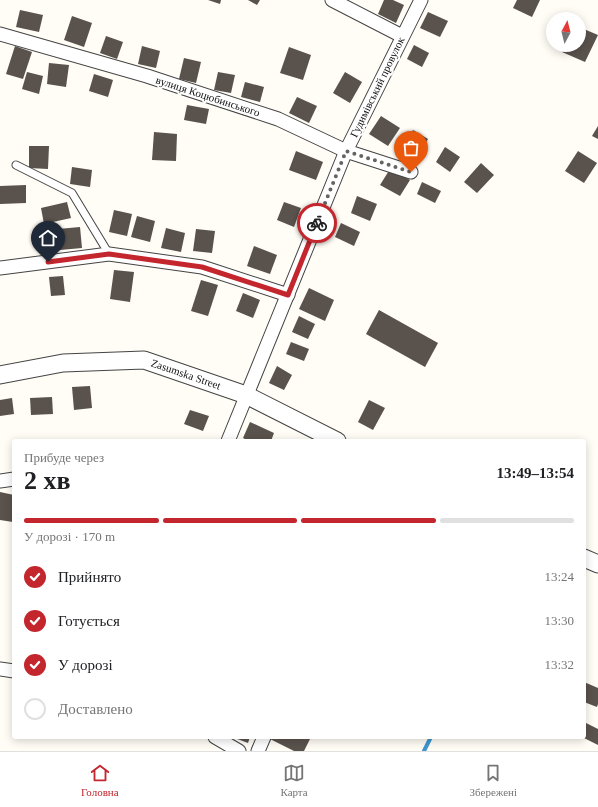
<!DOCTYPE html>
<html lang="uk">
<meta charset="utf-8">
<style>
body{margin:0;font-family:"Times New Roman",serif;background:#f6f6f6;color:#202124;height:100vh;display:flex;flex-direction:column;font-size:15px;white-space:nowrap}
*{box-sizing:border-box;margin:0}
p{font-size:13px;color:#757577}
.icon{flex:none;width:22px;height:22px;fill:none;stroke:currentColor;stroke-width:2;stroke-linecap:round;stroke-linejoin:round}
.map{position:relative;flex:1;overflow:hidden}
.panel{position:absolute;left:12px;top:439px;width:574px;height:300px;display:flex;flex-direction:column;background:#fff;border-radius:4px;box-shadow:0 2px 10px #0003}
.panel>*{flex:none}
.needle{width:26px;rotate:7deg}
.fabs{position:absolute;left:546px;top:12px;display:grid;gap:8px}
.fabs a{display:grid;place-items:center;width:40px;height:40px;border-radius:50%;background:#fff;box-shadow:0 2px 10px #0003;font-size:20px}
.pin{position:absolute;display:grid;place-items:center;width:34px;height:34px;color:#fff;margin:-41px -17px;border-radius:50% 50% 50% 0;rotate:-45deg;box-shadow:0 0 4px #0007}
.pin .icon{rotate:45deg}
.courier{position:absolute;display:grid;place-items:center;width:40px;height:40px;margin:-20px;border:3px solid #c4262e;border-radius:50%;background:#fff;color:#222;box-shadow:0 1px 5px #0007}
.headline em{font-style:normal;font-weight:800}
.headline div{display:flex;flex-direction:column-reverse}
.headline{display:flex;align-items:center;justify-content:space-between;height:68px;padding:0 12px}
h1{font-size:26px;font-weight:800;line-height:30px}
.bar{display:grid;grid-template-columns:repeat(4,1fr);gap:6px 4px;align-content:center;height:48px;padding:0 12px}
.bar i{height:5px;border-radius:3px;background:#e0e0e0}
.bar .active{background:#c4262e}
.bar p{grid-column:span 4}
ol{padding:0 12px;list-style:none}
li{display:flex;align-items:center;gap:12px;height:44px}
li p{margin-inline-start:auto}
li .icon{padding:4px;border-radius:50%;background:#c4262e;color:#fff;stroke-width:4}
li:last-child{color:#757577}
li i{width:22px;height:22px;border:2px solid #e0e0e0;border-radius:50%}
.dock{display:flex;justify-content:space-around;align-items:center;height:56px;border-top:1px solid #e0e0e0;background:#fff;font-size:11px;color:#757577}
.dock a{display:grid;justify-items:center;gap:2px}
.dock .active{color:#c4262e}
.map>svg:first-child{display:block}
.lines{fill:none;stroke-linecap:round;stroke-linejoin:round}
.stream{stroke:#3f96cf;stroke-width:4}
.building{fill:#5a524d}
.service-casing{stroke:#444;stroke-width:9}
.minor-casing{stroke:#444;stroke-width:15}
.tertiary-casing{stroke:#444;stroke-width:19}
.service{stroke:#fff;stroke-width:7}
.minor{stroke:#fff;stroke-width:13}
.tertiary{stroke:#fff;stroke-width:17}
.done{stroke:#646461;stroke-width:4;stroke-dasharray:0 7.2}
.route{stroke:#c4262e;stroke-width:5}
.labels{text-anchor:middle;dominant-baseline:central;stroke-width:4;stroke-linejoin:round;paint-order:stroke}
.street-label{font-size:11px;fill:#111;stroke:#fff}
</style>
<div class="map">
<svg width="598" height="751" viewBox="0 0 598 751">
<rect width="100%" height="100%" fill="#fffdf5"/>
<g class="lines">
<path class="stream" d="M424,751l7,-14"/>
</g>
<g class="building">
<path d="M208,0h13l-1,4z"/>
<path d="M248,0h12l-3,5z"/>
<path d="M384,0h9l11,5 -8,18 -18,-9z"/>
<path d="M517,0h23l-8,17 -19,-9z"/>
<path d="M20,10l23,5 -4,17 -23,-5z"/>
<path d="M428,12l20,9 -8,16 -20,-9z"/>
<path d="M72,16l20,7 -8,24 -20,-7z"/>
<path d="M579,27l19,8 -13,27 -23,-10 3,-7h14z"/>
<path d="M106,36l17,6 -6,17 -17,-6z"/>
<path d="M414,45l15,8 -7,14 -15,-8z"/>
<path d="M15,46l17,6 -9,27 -17,-5z"/>
<path d="M142,46l18,5 -4,17 -18,-4z"/>
<path d="M289,47l22,8 -8,25 -23,-7z"/>
<path d="M184,58l17,4 -5,21 -17,-4z"/>
<path d="M49,63l20,2 -3,22 -19,-3z"/>
<path d="M27,72l16,4 -4,18 -17,-5z"/>
<path d="M218,72l17,3 -4,18 -17,-3z"/>
<path d="M345,72l17,10 -12,21 -17,-10z"/>
<path d="M94,74l19,6 -5,17 -19,-6z"/>
<path d="M245,82l19,5 -4,15 -19,-5z"/>
<path d="M297,97l20,9 -8,17 -20,-10z"/>
<path d="M187,105l22,4 -3,15 -22,-4z"/>
<path d="M381,116l19,12 -12,18 -19,-12z"/>
<path d="M598,126v13l-6,-3z"/>
<path d="M413,130l15,9 -13,21 -15,-9z"/>
<path d="M154,132l23,2 -1,27 -24,-1z"/>
<path d="M29,146h20l-1,23 -19,-1z"/>
<path d="M445,147l15,10 -10,15 -14,-10z"/>
<path d="M296,151l27,11 -7,18 -27,-10z"/>
<path d="M578,151l19,12 -13,20 -19,-12z"/>
<path d="M481,163l13,12 -17,18 -13,-11z"/>
<path d="M72,167l20,3 -2,17 -20,-3z"/>
<path d="M390,169l20,11 -10,16 -20,-11z"/>
<path d="M422,182l19,9 -6,12 -18,-9z"/>
<path d="M26,185v18l-26,1v-18z"/>
<path d="M357,196l20,8 -7,17 -19,-8z"/>
<path d="M67,202l4,16 -27,6 -3,-16z"/>
<path d="M284,202l17,6 -7,19 -17,-7z"/>
<path d="M114,210l18,4 -5,22 -18,-4z"/>
<path d="M137,216l18,5 -5,21 -19,-5z"/>
<path d="M341,223l19,9 -6,14 -19,-9z"/>
<path d="M80,227l2,21 -22,2 -2,-21z"/>
<path d="M166,228l19,5 -4,19 -20,-4z"/>
<path d="M196,229l19,2 -3,22 -19,-2z"/>
<path d="M254,246l23,9 -7,19 -23,-8z"/>
<path d="M114,270l20,2 -4,30 -20,-3z"/>
<path d="M63,276l2,19 -14,1 -2,-19z"/>
<path d="M201,280l17,5 -10,31 -17,-5z"/>
<path d="M309,288l25,12 -9,21 -26,-12z"/>
<path d="M243,293l17,7 -7,18 -17,-7z"/>
<path d="M379,310l59,33 -13,24 -59,-33z"/>
<path d="M299,316l16,8 -7,15 -16,-7z"/>
<path d="M291,342l18,7 -5,12 -18,-7z"/>
<path d="M277,366l15,9 -8,15 -15,-7z"/>
<path d="M90,386l2,22 -18,2 -2,-23z"/>
<path d="M52,397l1,17 -22,1 -1,-17z"/>
<path d="M12,398l2,16 -14,2v-16z"/>
<path d="M369,400l16,8 -12,22 -15,-8z"/>
<path d="M190,410l19,6 -6,15 -19,-7z"/>
<path d="M250,422l24,11 -3,8h-22l-6,-3z"/>
<path d="M0,492l14,3 -1,27 -13,-2z"/>
<path d="M584,682l14,6v16l-1,3 -13,-5z"/>
<path d="M584,722l14,7v16l-14,-7z"/>
<path d="M232,737h18l-2,6z"/>
<path d="M271,737h40l-7,14h-10l-24,-12z"/>
</g>
<g class="lines">
<defs>
<path id="service" d="M16,165l56,28 37,61"/>
<g id="minor">
<path d="M332,0l70,36"/>
<path d="M0,34l147,42 131,43 68,32 65,21"/>
<path d="M0,268l109,-14 93,13 86,28"/>
<path d="M228,441l118,-290 75,-151"/>
<path d="M0,481l14,-2"/>
<path d="M0,669l14,2"/>
<path d="M215,737l24,14"/>
<path d="M258,751l6,-14"/>
</g>
<g id="tertiary">
<path d="M0,375l63,-12 81,-3 102,35 91,46"/>
<path d="M584,558l14,6"/>
</g>
</defs>
<use href="#service" class="service-casing"/>
<use href="#minor" class="minor-casing"/>
<use href="#tertiary" class="tertiary-casing"/>
<use href="#service" class="service"/>
<use href="#minor" class="minor"/>
<use href="#tertiary" class="tertiary"/>
</g>
<g class="lines">
<path class="done" d="M317,223l29,-72 65,21"/>
<path class="route" d="M48,262l61,-8 93,13 86,28 29,-72"/>
</g>
<g class="labels">
<g class="street-label">
<text transform="translate(377 87) rotate(-64)">Гудимівський провулок</text>
<text transform="translate(208 96) rotate(18)">вулиця Коцюбинського</text>
<text transform="translate(186 374) rotate(19)">Zasumska Street</text>
</g>
</g>
</svg>
<div class="fabs">
<a><svg class="needle" viewBox="-14 -14 28 28"><path d="M0-13l5 13h-10z" fill="#e53935"/><path d="M0 13l5-13h-10z" fill="#757577"/></svg></a>
</div>
<div class="pin" style="left:411px;top:172px;background:#ea580c"><svg class="icon" aria-label="bag" viewBox="0 0 24 24"><path d="M5 8h14l-1 12H6zM9 8a3 3 0 0 1 6 0"/></svg></div>
<div class="pin" style="left:48px;top:262px;background:#1f2937"><svg class="icon" aria-label="home" viewBox="0 0 24 24"><path d="M3 11l9-7 9 7M6 9v11h12V9"/></svg></div>
<div class="courier" style="left:317px;top:223px"><svg class="icon" aria-label="bike" viewBox="0 0 24 24"><circle cx="6" cy="16" r="4"/><circle cx="18" cy="16" r="4"/><path d="M6 16l4-8h5l3 8M10 8l3 8H6M13 5h3"/></svg></div>
<section class="panel">
<div class="headline"><div><h1>2 хв</h1><p>Прибуде через</p></div><em>13:49–13:54</em></div>
<div class="bar"><i class="active"></i><i class="active"></i><i class="active"></i><i></i><p>У дорозі · 170 m</p></div>
<ol>
<li><svg class="icon" aria-label="check" viewBox="0 0 24 24"><path d="M5 12l5 5 9-10"/></svg>Прийнято<p>13:24</p></li>
<li><svg class="icon" aria-label="check" viewBox="0 0 24 24"><path d="M5 12l5 5 9-10"/></svg>Готується<p>13:30</p></li>
<li><svg class="icon" aria-label="check" viewBox="0 0 24 24"><path d="M5 12l5 5 9-10"/></svg>У дорозі<p>13:32</p></li>
<li><i></i>Доставлено</li>
</ol>
</section>
</div>
<nav class="dock">
<a class="active"><svg class="icon" aria-label="home" viewBox="0 0 24 24"><path d="M3 11l9-7 9 7M6 9v11h12V9"/></svg>Головна</a>
<a><svg class="icon" aria-label="map" viewBox="0 0 24 24"><path d="M3 6l6-2 6 2 6-2v14l-6 2-6-2-6 2zM9 4v14M15 6v14"/></svg>Карта</a>
<a><svg class="icon" aria-label="saved" viewBox="0 0 24 24"><path d="M7 4h10v16l-5-4-5 4z"/></svg>Збережені</a>
</nav>
